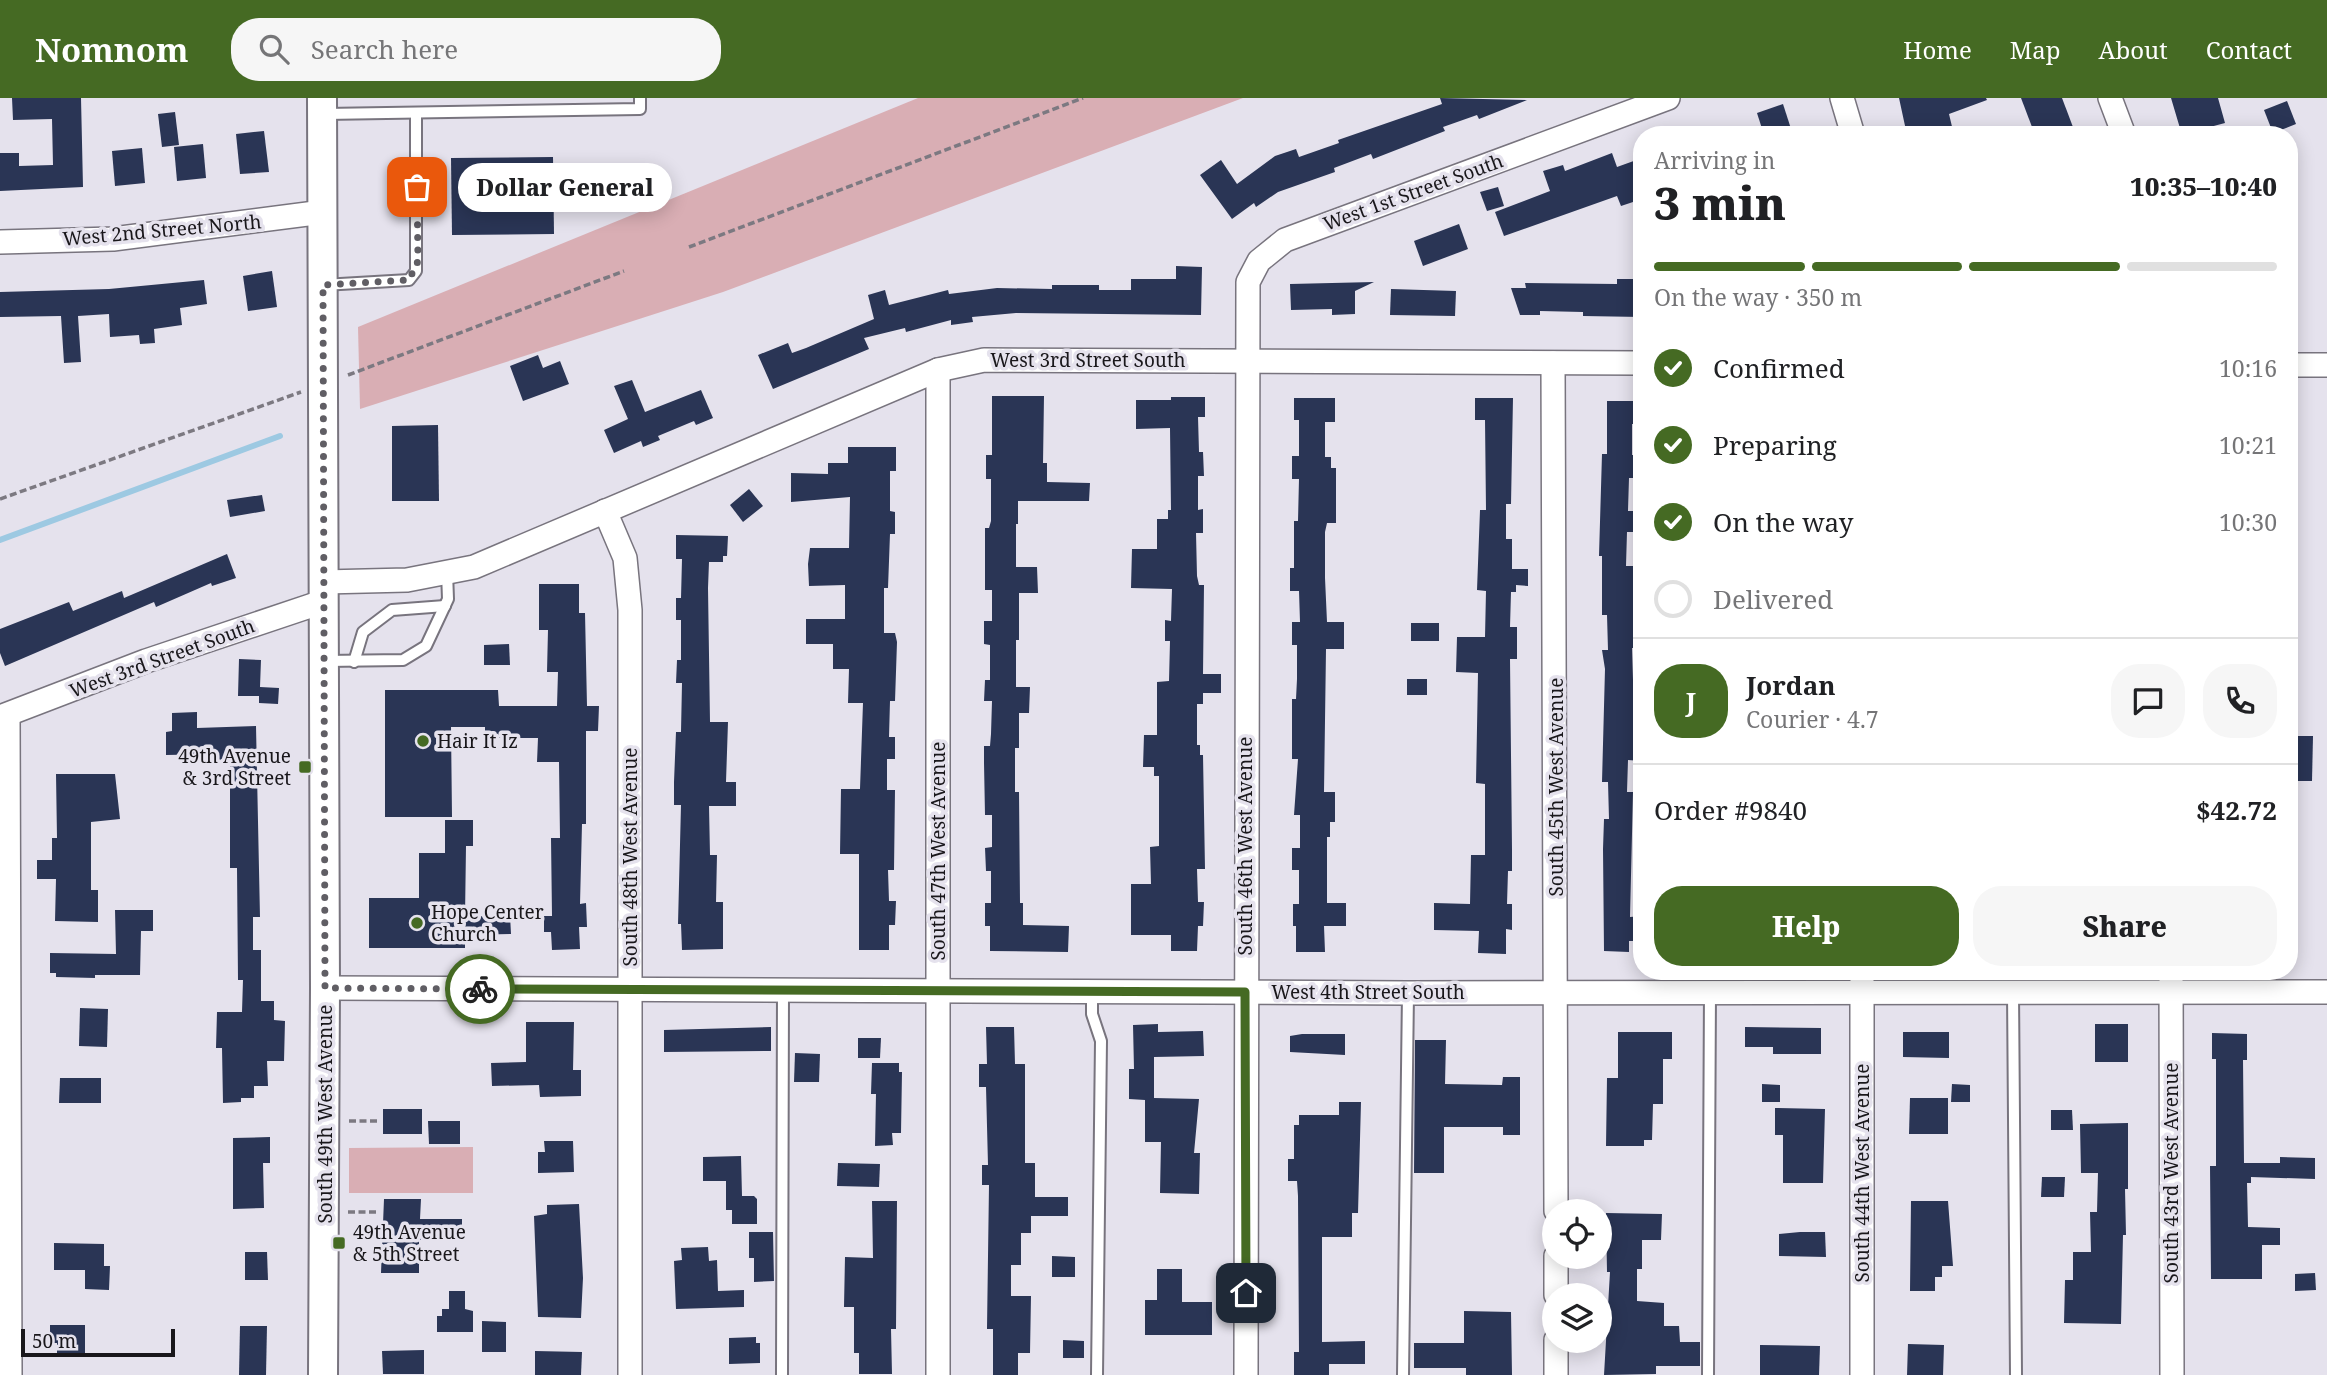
<!DOCTYPE html>
<meta charset="utf-8">
<style>
body{margin:0;font-family:"Noto Serif",serif;background:#f6f6f6;color:#202124;height:100vh;display:flex;flex-direction:column;font-size:26px;white-space:nowrap}
*{box-sizing:border-box;margin:0}
p{font-size:23px;color:#757577}
.icon{flex:none;width:38px;height:38px;fill:none;stroke:currentColor;stroke-width:2;stroke-linecap:round;stroke-linejoin:round}
.map{position:relative;flex:1;overflow:hidden}
.panel{position:absolute;left:1633px;top:28px;width:665px;height:854px;display:flex;flex-direction:column;background:#fff;border-radius:28px;box-shadow:0 4px 18px #0003}
.panel>*{flex:none}
.fabs{position:absolute;left:1542px;top:1101px;display:grid;gap:14px}
.fabs a{display:grid;place-items:center;width:70px;height:70px;border-radius:50%;background:#fff;box-shadow:0 4px 18px #0003;font-size:35px}
.scale{position:absolute;left:21px;bottom:18px;width:154px;box-sizing:border-box;padding-left:7px;border:4px solid #19171b;border-top:0;font-size:19px;line-height:24px;white-space:nowrap;color:#19171b;-webkit-text-stroke:5px #e5e2ed;paint-order:stroke}
.pin{position:absolute;display:grid;place-items:center;width:60px;height:60px;color:#fff;margin:-30px;border-radius:14px;box-shadow:0 4px 10px #0006}
.courier{position:absolute;display:grid;place-items:center;width:70px;height:70px;margin:-35px;border:5px solid #456a23;border-radius:50%;background:#fff;color:#222;box-shadow:0 2px 9px #0007}
.bubble{position:absolute;height:49px;border-radius:24px;background:#fff;box-shadow:0 4px 18px #0003;font-size:23px;font-weight:800;line-height:49px;text-align:center}
.summary em{font-style:normal;font-weight:800}
.summary div{display:flex;flex-direction:column-reverse}
.summary{display:flex;align-items:center;justify-content:space-between;height:119px;padding:0 21px}
h1{font-size:46px;font-weight:800;line-height:52px}
.bar{display:grid;grid-template-columns:repeat(4,1fr);gap:10px 7px;align-content:center;height:84px;padding:0 21px}
.bar i{height:9px;border-radius:5px;background:#e0e0e0}
.bar .active{background:#456a23}
.bar p{grid-column:span 4}
.line{display:flex;align-items:center;gap:18px;padding:0 21px;border-top:2px solid #e0e0e0}
.line div{flex:1}
.round{display:grid;place-items:center;flex:none;width:74px;height:74px;border-radius:28px;background:#f6f6f6}
ol{padding:0 21px;list-style:none}
li{display:flex;align-items:center;gap:21px;height:77px}
li p{margin-inline-start:auto}
li .icon{padding:7px;border-radius:50%;background:#456a23;color:#fff;stroke-width:4}
li:last-child{color:#757577}
li i{width:38px;height:38px;border:4px solid #e0e0e0;border-radius:50%}
.button{display:flex;gap:14px;margin-top:auto;padding:14px 21px}
.button a{flex:1;height:80px;border-radius:28px;background:#456a23;color:#fff;font-size:28px;font-weight:800;line-height:80px;text-align:center}
.button a+a{background:#f6f6f6;color:#202124}
header{display:flex;align-items:center;gap:42px;box-sizing:border-box;height:98px;padding:0 35px;background:#456a23;color:#fff}
header strong{font-size:33px}
nav{display:flex;gap:38px;margin-inline-start:auto;font-size:24px}
.search{width:490px;height:63px;background:#f6f6f6;display:flex;align-items:center;gap:18px;box-sizing:border-box;padding:0 24px;border-radius:28px;color:#757577;font-size:26px}
.map>svg:first-child{display:block}
.green{fill:#d9aeb4}
.lines{fill:none;stroke-linecap:round;stroke-linejoin:round}
.stream{stroke:#9dc9e2;stroke-width:6}
.building{fill:#2a3555}
.service-casing{stroke:#78747e;stroke-width:14}
.minor-casing{stroke:#78747e;stroke-width:26}
.tertiary-casing{stroke:#78747e;stroke-width:32}
.path{stroke:#7c7981;stroke-width:3.5;stroke-dasharray:7 3.5;stroke-linecap:butt}
.service{stroke:#fff;stroke-width:10}
.minor{stroke:#fff;stroke-width:23}
.tertiary{stroke:#fff;stroke-width:28}
.done{stroke:#605e64;stroke-width:7;stroke-dasharray:0 12.6}
.route{stroke:#456a23;stroke-width:9}
.poi-dot{fill:#456a23;stroke:#e5e2ed;stroke-width:2.5}
.labels{text-anchor:middle;dominant-baseline:central;stroke-width:7;stroke-linejoin:round;paint-order:stroke}
.street-label{font-size:19px;fill:#19171b;stroke:#e5e2ed}
.poi-label{font-size:19px;fill:#19171b;stroke:#e5e2ed;text-anchor:start}
</style>
<header>
<strong>Nomnom</strong>
<div class="search"><svg class="icon" aria-label="search" viewBox="0 0 24 24"><circle cx="10" cy="10" r="6"/><path d="M15 15l6 6"/></svg>Search here</div>
<nav><a>Home</a><a>Map</a><a>About</a><a>Contact</a></nav>
</header>
<div class="map">
<svg width="2327" height="1277" viewBox="0 0 2327 1277">
<rect width="100%" height="100%" fill="#e5e2ed"/>
<g class="green">
<path d="M918,0h325l-520,194 -363,117 -2,-82z"/>
<path d="M473,1049v46h-124v-45z"/>
</g>
<g class="lines">
<path class="stream" d="M0,442l280,-104"/>
</g>
<g class="building">
<path d="M12,0h69l2,89 -83,4v-38h19v13l34,-1 -1,-46 -39,1z"/>
<path d="M1440,0l87,2 -48,19 -2,-4 -34,12 2,4 -72,28 -2,-5 -37,14 1,4 -57,20 -22,15 -2,-4 -22,16 -32,-44 21,-15 16,24 38,-28 21,-7 3,8 40,-14 -1,-3 104,-36z"/>
<path d="M1899,0h87l1,2 -38,14 5,21h-47z"/>
<path d="M2021,0h41l14,37h-41z"/>
<path d="M2171,0h47l7,25 -15,4 3,8h-31z"/>
<path d="M2287,3l9,23 -23,9 -9,-23z"/>
<path d="M1783,6l10,31h-29l-7,-22z"/>
<path d="M175,14l4,33 -17,2 -4,-33z"/>
<path d="M264,33l5,41 -29,2 -4,-40z"/>
<path d="M203,46l3,34 -29,3 -3,-34z"/>
<path d="M142,50l3,35 -30,3 -3,-35z"/>
<path d="M1612,55l5,14 25,-9v41l-21,7 -4,-10 -113,40 -9,-24 55,-21 -7,-20 20,-6 2,6z"/>
<path d="M553,59l1,77 -102,1 -1,-77z"/>
<path d="M1498,89l6,19 -17,5 -7,-19z"/>
<path d="M1459,126l9,25 -45,17 -9,-25z"/>
<path d="M1176,168l26,1 -1,48 -185,-2 -44,4 1,5 -22,3v-5l-45,12 -1,-4 -41,10 5,11 -96,40 -15,-34 30,-12 4,10 14,-5 68,-29 -6,-24 17,-5 4,15 59,-15 1,4 48,-6 55,1v-4h47v5h32v-11h45z"/>
<path d="M272,173l5,36 -29,4 -5,-35z"/>
<path d="M1617,181h16v13h9v25l-59,-1v-4l-43,-1v4h-20l-9,-27h15l-1,-5 92,1z"/>
<path d="M204,182l3,24 -27,4 2,17 -28,4 1,14 -15,1 -1,-9 -29,2 -1,-23 -31,2 3,46 -17,1 -3,-47 -61,1v-25l109,-3z"/>
<path d="M1374,184l-19,9v23l-23,1v-6l-41,1 -1,-26z"/>
<path d="M1391,191l65,2 -1,25 -65,-1z"/>
<path d="M538,257l5,13 17,-7 9,23 -46,17 -13,-35z"/>
<path d="M632,282l13,32 56,-22 12,28 -17,7 -2,-4 -36,15 2,4 -17,7 -2,-6 -27,12 -10,-23 24,-11 -14,-33z"/>
<path d="M992,298h52l-1,67h4v19l43,1 -1,18h-71v23h-2v43h21l1,26h-19v47h-3v47h14l-1,26h-10v35h-4v44h4l1,111h3v22l46,1 -1,26 -78,-1v-25h-5v-23h6v-32h-5l-1,-23 7,-1v-32h-7l-1,-52v-17h6l1,-12 1,-33h-8l1,-21h5v-35l-6,-1v-23h8v-31h-7v-62h4l2,-7v-42h-5v-24h6z"/>
<path d="M1171,299h34v20h-7l1,35h4l1,24h-6v34l5,-1v24h-7l1,43 2,9h5l-1,89h18v19h-18v11h-6v41h3v10h3l2,114h-8l1,33h6l-1,24h-5l-1,25h-26v-16h-40v-51h20l-1,-37 9,-1v-70h-5v-9h-11l1,-32h13v-53l12,-1 1,-40h-5v-21l6,1 1,-32 -41,-1 1,-39h25v-30h11v-9h3l-1,-82 -34,1v-29h35z"/>
<path d="M1294,300h41v24h-10v35h6v11h5v55h-9l-2,9v46l2,44h17v27h-18l-2,143h11v30h-5v15h-3v66h19v23h-22l1,26h-29v-26h-3v-22h6v-34h-7v-22h8v-33h-6l4,-56h-6v-60h4l1,-20v-34h-5v-23h8l-1,-31h-9v-23h4v-47h4l1,-42h-7v-23h7v-36h-5z"/>
<path d="M1475,300h38l-2,106h-5v35h6v30h16v17l-12,-1v7h-5l-1,35h7v32h-7l2,190v22h-4l-1,33h5v26l-6,-1v25l-28,-1 1,-22 -45,-1v-27l36,1 1,-49h14v-71l-9,-1 2,-110 -22,-1 1,-35h28l1,-46 -9,-1 3,-80h6l-1,-90h-10z"/>
<path d="M1607,303h35v23h-10v31h10v23h-13l-1,33h9v21h-10l-1,34h16v82h-10l1,32 9,1 -1,80 -13,-1 -1,32h6l-3,125 12,-1v25h-13v11l-25,-1 -1,-102 1,-30h5l-1,-37h-6l3,-113 -3,-19h6l-1,-35h-5v-59h-3l3,-102h5z"/>
<path d="M438,327l1,76h-47v-75z"/>
<path d="M848,349h48v24h-6v40l5,1v22h-5l-2,54h-4v45h11l2,9 -2,59h-5l-1,36h6v22h-8v31h8l-1,80h-6l1,31h7l-1,24h-6v25h-30v-96h-19l1,-65h19l3,-86h-15l1,-34h-16v-25h-27v-25h39v-34l-36,1 -1,-22 2,-16h39l1,-51 -59,5v-29l37,1v-11h20z"/>
<path d="M749,391l14,17 -20,16 -13,-17z"/>
<path d="M262,397l3,16 -35,6 -3,-17z"/>
<path d="M676,437l52,1 -1,20h-4v6h-14l-1,26 2,134h18l-2,60h10v24h-27l1,49h7l-1,47h7v47l-41,1 -1,-26h-3l3,-119h-7v-23l2,-50h5l1,-49h-6l1,-23h4v-40h-5v-22h5l1,-39h-6z"/>
<path d="M227,456l9,24 -24,8 -1,-3 -55,24 -2,-5 -149,64 -5,-13v-24l69,-27 4,9 49,-20 2,7z"/>
<path d="M539,486h40v29h6l2,93h12l-1,25h-12v93h-4l-2,80 6,-1 1,24h-8l1,22 -28,1 -1,-18h-7v-16h8l-1,-78h9l-1,-76h-22l1,-24h-53v-11h-34l1,90h-67v-127h113l1,16h58l1,-34h-11l1,-42h-9z"/>
<rect x="1411" y="525" width="28" height="18"/>
<path d="M509,546l1,21h-26v-20z"/>
<path d="M239,561l22,1 -1,27 19,1 -1,16 -19,-1v-7h-21z"/>
<rect x="1407" y="581" width="20" height="16"/>
<path d="M197,614v16l59,-2 4,191h-7v33h8v51h13v19l11,1 -1,40h-17l1,25h-14v12h-13v4l-18,1 -1,-55h-6l1,-36h25l1,-32h-5l-1,-112h-7v-104h-11v-10l-53,1v-23l6,-1v-18z"/>
<path d="M2297,638h16l-1,45h-15z"/>
<path d="M56,676h59l5,45 -29,3v68h7v32l-43,-1 1,-42h-19v-19h15v-22h5z"/>
<path d="M445,722h28v26h-7l-1,71 45,-2 1,19 -46,1v13h-96v-50h50v-45h26z"/>
<path d="M115,812h38v21h-12l-1,44h-45v3l-39,-1v-4h-6v-20l66,1z"/>
<path d="M80,910l28,1 -1,38 -28,-1z"/>
<path d="M526,924h48l-1,48h8v26l-41,1 -1,-12 -47,1 -1,-23 35,-1z"/>
<path d="M1158,926v8l45,-1 1,25 -50,1v41l45,1 -5,54h6l-1,41 -39,-1 1,-51h-16v-42l-16,-1v-30h5l-1,-44z"/>
<rect x="2095" y="926" width="33" height="38"/>
<path d="M771,929v24l-107,1v-22z"/>
<path d="M986,929h28l1,37h10v99h10v34h33v19h-37v17h-10v32h-10v31h20l-1,57h-12v22h-25v-46h-6l2,-144h-7v-20h6l-2,-78h-7v-23h8z"/>
<path d="M1745,929l76,1v26h-48v-7h-28z"/>
<path d="M1618,934h54v27h-9v45h-10l-1,36h-8v6h-38l1,-68h11z"/>
<path d="M1903,934h46v26l-46,-1z"/>
<path d="M2212,935l35,1v26h-4l1,103h36v-6l35,1v21l-64,-2v6h-4l1,44 32,1v17h-18v34h-51l-1,-113h6v-107h-4z"/>
<path d="M1302,936h43v21l-55,-3v-16z"/>
<path d="M858,940h23l-1,20h-22z"/>
<path d="M1415,942h31l-1,44 57,1 1,-8h17v58h-17v-8h-59v46h-30z"/>
<path d="M795,955l25,1 -1,28h-25z"/>
<path d="M872,965h27v9h3l-1,61h-9l1,12 -18,1 1,-52h-5z"/>
<path d="M60,980h41v25h-42z"/>
<path d="M1762,986l18,1v17h-18z"/>
<path d="M1952,986l18,1v17h-19z"/>
<path d="M1910,1000h38v36h-39z"/>
<path d="M1339,1004h22l-3,111h-6v24h-30v105l43,-1v23h-36v11h-35v-23h5l-1,-156 -1,-15h-9v-22h6v-34h5v-10h40z"/>
<path d="M1775,1010l50,1 -2,74h-40v-48h-8z"/>
<rect x="383" y="1011" width="39" height="25"/>
<path d="M2051,1012h21l1,20h-22z"/>
<path d="M428,1023h32v23h-31z"/>
<path d="M2128,1025v66h-3l1,46h-3l-2,89 -57,-1 1,-43h8v-28h18l-1,-40h7l1,-39h-17l-1,-49z"/>
<path d="M270,1039v26h-7l1,45 -31,1v-71z"/>
<path d="M544,1043h29l1,31 -36,1v-21h7z"/>
<path d="M741,1058l1,40h12l3,3v25h-25v-14h-6v-29h-23v-24z"/>
<path d="M838,1065l42,1 -1,23 -42,-1z"/>
<path d="M2042,1079h23l-1,20h-23z"/>
<path d="M384,1101h37l-1,20h42v20l-43,1v33h-38z"/>
<path d="M872,1103h25l-1,128h-5l1,45h-33v-21h-5v-46h-10l1,-50 28,1z"/>
<path d="M1911,1103h37l5,65h-11v11h-7v14h-25z"/>
<path d="M579,1106l4,74 -2,40 -43,-1 -4,-101 13,-2v-9z"/>
<path d="M1606,1115l56,1 -1,26h-19v29h-5v32l27,2v23h15l1,16h20v24h-44v8l-52,1 6,-103h-3z"/>
<path d="M749,1134h24l1,49 -20,1v-24h-5z"/>
<path d="M1800,1134h25l1,25 -47,-1v-22z"/>
<path d="M54,1145l50,1v22h6l-1,24 -24,-1v-19h-31z"/>
<path d="M708,1149l1,14 8,-1 1,31 26,-1v17l-68,2 -2,-48 8,-1 -1,-12z"/>
<path d="M245,1154h22l1,28h-23z"/>
<path d="M1052,1158l23,1v20h-23z"/>
<path d="M1157,1171h25v33h30v33h-67v-35h12z"/>
<path d="M2315,1175l1,17 -21,1v-17z"/>
<path d="M449,1193h16v18l8,2v21h-36v-16h5v-7h7z"/>
<path d="M1464,1213l47,1 1,63h-46v-7h-52v-25h50z"/>
<path d="M482,1223l24,1v30h-24z"/>
<path d="M50,1227h35v28h-28v-10h-7z"/>
<path d="M240,1228h27l-1,49h-27z"/>
<path d="M756,1239v6h4v20l-31,1v-26z"/>
<path d="M1063,1242l21,1v17h-21z"/>
<path d="M1908,1246l36,1 -1,30h-36z"/>
<path d="M1760,1247l60,1 -1,29h-59z"/>
<path d="M424,1252v24h-41l-1,-23z"/>
<path d="M535,1253l47,1 -1,23h-46z"/>
</g>
<g class="lines">
<defs>
<g id="service">
<path d="M325,16l315,-5v-11"/>
<path d="M323,187l86,-5 7,-9v-158"/>
<path d="M325,563l78,-1 23,-14 22,-47 -1,-27"/>
<path d="M354,564l9,-30 29,-22 53,-4"/>
<path d="M1092,892v24l9,27 -4,334"/>
<path d="M2013,893l3,384"/>
<path d="M782,1277l1,-385"/>
<path d="M1403,1277l5,-382"/>
<path d="M1708,1277l2,-384"/>
</g>
<g id="minor">
<path d="M1842,0l11,37"/>
<path d="M2110,0l14,37"/>
<path d="M0,144l113,-3 210,-27"/>
<path d="M1553,265l3,848"/>
<path d="M2289,267h38"/>
<path d="M938,272v1005"/>
<path d="M605,413l20,47 5,52v765"/>
<path d="M324,484l83,-2 67,-13 464,-197 46,-10 658,3"/>
<path d="M8,617l2,660"/>
<path d="M0,619l146,-56 179,-60"/>
<path d="M2171,873l1,404"/>
<path d="M325,890l1083,5 919,-1"/>
<path d="M1556,1197v-39"/>
<path d="M1246,1277l2,-1093 11,-21 26,-21 383,-142"/>
<path d="M1556,1277v-35"/>
<path d="M1862,1277v-404"/>
</g>
<path id="tertiary" d="M322,0l3,890 -2,387"/>
</defs>
<use href="#service" class="service-casing"/>
<use href="#minor" class="minor-casing"/>
<use href="#tertiary" class="tertiary-casing"/>
<g class="path">
<path d="M689,149l394,-149"/>
<path d="M348,277l276,-104"/>
<path d="M0,401l301,-107"/>
<path d="M349,1023h29"/>
<path d="M348,1114h29"/>
</g>
<use href="#service" class="service"/>
<use href="#minor" class="minor"/>
<use href="#tertiary" class="tertiary"/>
</g>
<g class="lines">
<path class="done" d="M417,89l1,74 -9,19 -86,5 2,703 155,1"/>
<path class="route" d="M480,891l765,3 1,301"/>
</g>
<g class="poi-dot">
<circle cx="423" cy="643" r="7"/>
<rect x="298" y="662" width="14" height="14" rx="3.5"/>
<circle cx="417" cy="825" r="7"/>
<rect x="332" y="1138" width="14" height="14" rx="3.5"/>
</g>
<g class="labels">
<g class="street-label">
<text transform="translate(1413 94) rotate(-20)">West 1st Street South</text>
<text transform="translate(162 132) rotate(-5)">West 2nd Street North</text>
<text x="1088" y="262">West 3rd Street South</text>
<text transform="translate(162 560) rotate(-20)">West 3rd Street South</text>
<text transform="translate(1556 689) rotate(-90)">South 45th West Avenue</text>
<text transform="translate(1245 748) rotate(-90)">South 46th West Avenue</text>
<text transform="translate(938 753) rotate(-90)">South 47th West Avenue</text>
<text transform="translate(630 759) rotate(-90)">South 48th West Avenue</text>
<text x="1368" y="894">West 4th Street South</text>
<text transform="translate(325 1016) rotate(-90)">South 49th West Avenue</text>
<text transform="translate(1862 1075) rotate(-90)">South 44th West Avenue</text>
<text transform="translate(2171 1075) rotate(-90)">South 43rd West Avenue</text>
</g>
<g class="poi-label">
<text x="437" y="643">Hair It Iz</text>
<text x="291" y="658" text-anchor="end">49th Avenue<tspan x="291" dy="22">&amp; 3rd Street</tspan></text>
<text x="431" y="814">Hope Center<tspan x="431" dy="22">Church</tspan></text>
<text x="353" y="1134">49th Avenue<tspan x="353" dy="22">&amp; 5th Street</tspan></text>
</g>
</g>
</svg>
<div class="fabs">
<a><svg class="icon" aria-label="locate" viewBox="0 0 24 24"><circle cx="12" cy="12" r="6"/><path d="M12 2v4M12 18v4M2 12h4M18 12h4"/></svg></a>
<a><svg class="icon" aria-label="layers" viewBox="0 0 24 24"><path d="M12 4l9 5-9 5-9-5zM3 14l9 5 9-5"/></svg></a>
</div>
<div class="scale">50 m</div>
<div class="pin" style="left:417px;top:89px;background:#ea580c"><svg class="icon" aria-label="bag" viewBox="0 0 24 24"><path d="M5 8h14l-1 12H6zM9 8a3 3 0 0 1 6 0"/></svg></div>
<div class="pin" style="left:1246px;top:1195px;background:#1f2937"><svg class="icon" aria-label="home" viewBox="0 0 24 24"><path d="M3 11l9-7 9 7M6 9v11h12V9"/></svg></div>
<div class="courier" style="left:480px;top:891px"><svg class="icon" aria-label="bike" viewBox="0 0 24 24"><circle cx="6" cy="16" r="4"/><circle cx="18" cy="16" r="4"/><path d="M6 16l4-8h5l3 8M10 8l3 8H6M13 5h3"/></svg></div>
<div class="bubble" style="left:458px;top:65px;width:214px">Dollar General</div>
<section class="panel">
<div class="summary"><div><h1>3 min</h1><p>Arriving in</p></div><em>10:35–10:40</em></div>
<div class="bar"><i class="active"></i><i class="active"></i><i class="active"></i><i></i><p>On the way · 350 m</p></div>
<ol>
<li><svg class="icon" aria-label="check" viewBox="0 0 24 24"><path d="M5 12l5 5 9-10"/></svg>Confirmed<p>10:16</p></li>
<li><svg class="icon" aria-label="check" viewBox="0 0 24 24"><path d="M5 12l5 5 9-10"/></svg>Preparing<p>10:21</p></li>
<li><svg class="icon" aria-label="check" viewBox="0 0 24 24"><path d="M5 12l5 5 9-10"/></svg>On the way<p>10:30</p></li>
<li><i></i>Delivered</li>
</ol>
<div class="line" style="height:126px"><b class="round" style="background:#456a23;color:#fff">J</b><div><b>Jordan</b><p>Courier · 4.7</p></div><a class="round"><svg class="icon" aria-label="chat" viewBox="0 0 24 24"><path d="M4 5h16v11H9l-5 4z"/></svg></a><a class="round"><svg class="icon" aria-label="phone" viewBox="0 0 24 24"><path d="M5 4h4l2 5-3 2q2 4 5 5l2-3 5 2v4C11 20 4 13 5 4z"/></svg></a></div>
<div class="line" style="height:91px"><div>Order #9840</div><b>$42.72</b></div>
<div class="button"><a>Help</a><a>Share</a></div>
</section>
</div>
